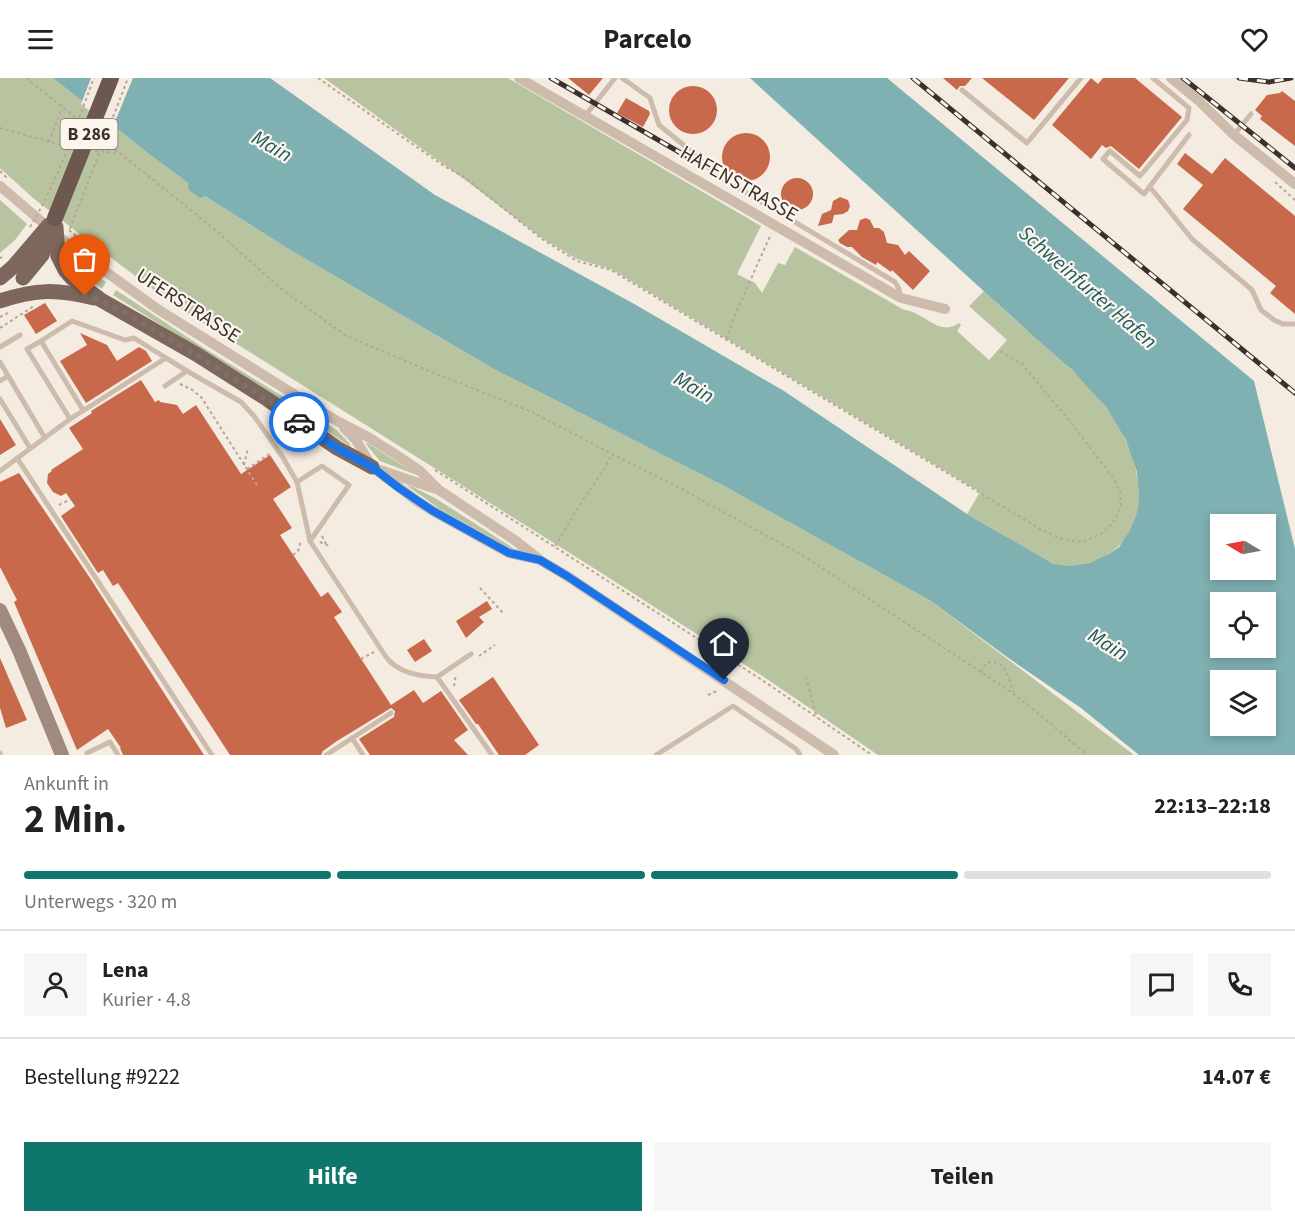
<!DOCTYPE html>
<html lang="de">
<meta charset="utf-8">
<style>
body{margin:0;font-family:"Source Sans 3",sans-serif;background:#f6f6f6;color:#222;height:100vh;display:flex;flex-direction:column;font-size:22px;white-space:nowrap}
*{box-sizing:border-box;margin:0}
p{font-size:20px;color:#767676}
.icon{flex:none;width:33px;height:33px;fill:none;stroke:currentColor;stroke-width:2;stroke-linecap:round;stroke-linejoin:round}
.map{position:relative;height:677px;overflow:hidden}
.sheet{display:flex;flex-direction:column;background:#fff;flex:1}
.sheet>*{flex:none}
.needle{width:39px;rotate:280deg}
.tools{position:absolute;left:1210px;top:436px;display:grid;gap:12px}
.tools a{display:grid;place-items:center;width:66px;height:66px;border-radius:0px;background:#fff;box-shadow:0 3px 9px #0003;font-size:30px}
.pin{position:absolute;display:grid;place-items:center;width:51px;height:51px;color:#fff;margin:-62px -26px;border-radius:50% 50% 50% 0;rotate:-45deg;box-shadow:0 0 6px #0007}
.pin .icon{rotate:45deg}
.courier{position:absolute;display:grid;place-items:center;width:60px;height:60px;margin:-30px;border:4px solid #1a73e8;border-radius:50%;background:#fff;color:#222;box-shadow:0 2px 8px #0007}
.overview em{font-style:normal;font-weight:700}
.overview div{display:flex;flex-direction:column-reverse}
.overview{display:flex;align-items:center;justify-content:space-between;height:102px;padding:0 24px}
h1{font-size:39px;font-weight:700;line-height:45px}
.bar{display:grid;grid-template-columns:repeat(4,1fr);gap:9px 6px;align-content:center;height:72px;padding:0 24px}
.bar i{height:8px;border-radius:4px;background:#e0e0e0}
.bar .active{background:#0f766e}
.bar p{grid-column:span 4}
.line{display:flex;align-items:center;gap:15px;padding:0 24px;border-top:2px solid #e0e0e0}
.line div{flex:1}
.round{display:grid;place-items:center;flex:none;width:63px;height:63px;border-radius:0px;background:#f6f6f6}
.action{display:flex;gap:12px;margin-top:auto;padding:12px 24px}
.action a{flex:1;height:69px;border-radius:0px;background:#0f766e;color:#fff;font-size:24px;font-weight:700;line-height:69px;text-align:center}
.action a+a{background:#f6f6f6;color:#222}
header{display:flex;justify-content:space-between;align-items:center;height:78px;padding:0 24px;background:#fff;font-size:27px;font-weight:700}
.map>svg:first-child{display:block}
.green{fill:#b8c4a0}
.water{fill:#7fb0b2;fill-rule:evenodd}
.pier{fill:#f4ebe1}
.building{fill:#c8694b}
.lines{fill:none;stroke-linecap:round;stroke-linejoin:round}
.path{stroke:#b9a596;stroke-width:2;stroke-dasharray:3 3;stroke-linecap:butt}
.service{stroke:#cdbbac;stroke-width:5}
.minor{stroke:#cdbbac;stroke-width:10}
.secondary{stroke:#a18a7d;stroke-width:14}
.primary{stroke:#7d675c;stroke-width:15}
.rail-casing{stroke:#3b302b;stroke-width:5}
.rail{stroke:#fbf5ee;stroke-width:3;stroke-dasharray:9;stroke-linecap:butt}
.path-bridge{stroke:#b9a596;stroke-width:2;stroke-dasharray:3 3;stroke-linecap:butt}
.primary-bridge{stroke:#7d675c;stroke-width:15}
.trunk-bridge{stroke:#6c584f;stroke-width:16}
.done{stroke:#7c716b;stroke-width:6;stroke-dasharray:0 10.8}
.route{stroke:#1a73e8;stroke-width:8}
.labels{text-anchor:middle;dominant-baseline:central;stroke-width:4.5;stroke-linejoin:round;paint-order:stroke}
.shield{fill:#fbf5ee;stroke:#756b66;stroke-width:1.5}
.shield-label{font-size:18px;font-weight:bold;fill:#3b302b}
.street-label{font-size:20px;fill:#3b302b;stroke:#fbf5ee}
.water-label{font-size:21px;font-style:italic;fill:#1f5a5e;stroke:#fbf5ee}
</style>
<header><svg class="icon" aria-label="menu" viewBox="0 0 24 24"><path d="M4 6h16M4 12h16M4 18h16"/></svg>Parcelo<svg class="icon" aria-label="heart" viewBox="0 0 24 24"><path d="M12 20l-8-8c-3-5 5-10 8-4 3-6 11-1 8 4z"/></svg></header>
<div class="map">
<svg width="1295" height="677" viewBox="0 0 1295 677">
<rect width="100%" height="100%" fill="#f4ebe1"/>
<g class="green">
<path d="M0,0h53l96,76 39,29c2,6 11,13 17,13l82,52 207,121 232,118 205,114 203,154h-256l-114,-78 -172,-110 -422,-265 -80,-60 -57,-44 -33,-30z"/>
<path d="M324,0h184l253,148 -24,48 18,9 7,10 16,-30 7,2 10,-18 109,63c20,1 35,28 55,13l2,2 -4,6 32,29 18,-20 -38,-34 15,-15c17,16 33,31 50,46 31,27 64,53 84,89 27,45 35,108 -20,134 -13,6 -31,8 -45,4 -8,-2 -16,-9 -24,-13 -20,-12 -41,-25 -62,-37l13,-22 -369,-223 -34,-10 -34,-20 -71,-54z"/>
<path d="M0,122l27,24 -12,16 -15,13z"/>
<path d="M69,177l37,27 -4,7c-14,-9 -27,-17 -33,-34z"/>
<path d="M116,212l88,58 133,82 13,14 1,3 -80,-53 -158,-99z"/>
<path d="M365,365l4,1 48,31 -37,-14z"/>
<path d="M406,407l7,2 22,11 78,50 -1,1 -72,-40z"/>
</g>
<path class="water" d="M53,0h217l165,117 201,110 148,86 183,123 86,50 17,2 20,-3 19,-9 10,-7 11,-17 6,-14 2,-9 1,-12 -2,-23 -11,-32 -20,-33 -34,-37 -39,-34 -283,-258h137l367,303 41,168v206h-156l-58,-47 -74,-51 -76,-56 -205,-114 -232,-118 -207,-121 -82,-52 -5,2 -11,-8 -1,-7 -39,-29zM1221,447h45v45h-45zM1221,525h45v45h-45zM1221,603h45v45h-45z"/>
<path class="pier" d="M91,0h42l-21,51 -31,-25z"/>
<g class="building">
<path d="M568,0h35l-14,17z"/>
<path d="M943,0h29l-7,8h-5l-3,4z"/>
<path d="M982,0h87l-35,42z"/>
<path d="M1091,0l7,6 5,-6h32l47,39 -43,52 -28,-23 -5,2 -4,-3 -11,14 -39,-34z"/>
<circle cx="693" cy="32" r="24"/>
<path d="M1282,13l13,10v45l-35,-27 2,-3 -7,-6 12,-15 13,-2z"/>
<path d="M626,20l23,13 1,3 -7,13 -26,-14z"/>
<circle cx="746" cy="79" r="24"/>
<path d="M1185,75l27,21 13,-16 70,58v98l-25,-21 6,-7 -93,-77 20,-24 -26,-21z"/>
<circle cx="797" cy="116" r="16"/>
<path d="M840,119l8,3 2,6 -2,5 -5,3 -9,1 -2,8 -14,3 4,-12 9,-4 2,-9z"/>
<path d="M866,140l4,2 4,8h5l5,4 3,11 11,2 7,10 4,-4 21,20 -17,19 -21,-20 -1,2 -14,-10 -1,3 -14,-8 -10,-10h-5l-7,-4 -2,-3 11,-10h8l3,-10z"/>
<path d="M45,225l12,18 -21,13 -12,-19z"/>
<path d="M80,255l27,12 10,16 22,-14 7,4 6,10 -66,42 -26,-42 27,-16z"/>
<path d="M141,302l14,22 4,-2 1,2 17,3 6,9 13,-9 45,69 29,-19 21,32 -18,12 19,29 -12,7 41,62 7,-5 14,20 -8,5 57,88 23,-15 9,13 18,-12 27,39 -14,10 14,15h-98l-11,-16 35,-22 1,-6 -4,-3 -54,33 -14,10 -2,4h-91l-112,-172 -5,3 -10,-16 -5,3 -37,-57 14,-10 -9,-13 -5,3 -8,-4 -6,-9 1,-9 4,-3 -1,-1 32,-21 -14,-21 23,-15 -1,-2z"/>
<path d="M0,341l16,26 -16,10z"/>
<path d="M19,395l71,105 114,177h-81l-3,-7h1l-13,-19 -31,21 -63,-148 3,-2 -17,-33v-85z"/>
<path d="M487,523l5,8 -13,8 5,5 -18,16 -10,-17z"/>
<path d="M424,561l8,12 -17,11 -8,-12z"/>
<path d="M0,580l27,62 -21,8 -6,-20z"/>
<path d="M493,599l46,68 -14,10h-26l-21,-31h-2l-17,-24z"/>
</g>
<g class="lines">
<g class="path">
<path d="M26,0l54,43"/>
<path d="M318,0l126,88 20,11 78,62 35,22 34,9 429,259 24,11 19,2 18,-8 12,-11 8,-16 -1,-15 -6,-13 -46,-60 -46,-55 -24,-14"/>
<path d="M0,50l69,19"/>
<path d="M101,60l111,89 68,61 65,47 84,36 101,40 82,43 62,31 128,70 179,117 34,23 30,24 42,36"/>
<path d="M49,64l13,-34"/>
<path d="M95,73l24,2"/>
<path d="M0,93l7,7"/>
<path d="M1275,104l20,18"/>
<path d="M69,152l12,10"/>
<path d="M0,180l2,-1"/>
<path d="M0,239l8,-4"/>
<path d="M0,250l34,-22"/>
<path d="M726,261l8,-22 37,-83"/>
<path d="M180,306l11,5 10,8 56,88"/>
<path d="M244,387l4,-17"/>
<path d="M247,391l24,-16"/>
<path d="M435,392l327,210 110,75"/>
<path d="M59,427l12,-6"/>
<path d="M322,458l4,8"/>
<path d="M320,464l9,4"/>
<path d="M555,468l28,-46 20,-29 9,-17"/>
<path d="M293,477l5,-4 3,-10"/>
<path d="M480,510l23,25"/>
<path d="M479,578l16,-11"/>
<path d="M361,581l13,-7"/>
<path d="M981,594l5,-9c20,-6 22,16 28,30"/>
<path d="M806,599l11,41"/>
<path d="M454,608l2,-12"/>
<path d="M708,617l11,-5"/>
</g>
<g class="service">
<path d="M622,0l28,20 9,27 32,26 27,25 177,106 4,7 1,8"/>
<path d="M1153,0l36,30 -2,12 -47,56 -30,-25 -7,8 41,35 45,-59"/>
<path d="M962,12l65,53 54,-65"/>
<path d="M585,38l30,-38"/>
<path d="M1234,57l17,-21"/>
<path d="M1150,109l42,52 60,51 9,20 13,10 9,4h12"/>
<path d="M41,263l31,-20 53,19 9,-2 32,20"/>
<path d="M0,269l20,-12"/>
<path d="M0,284l45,76"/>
<path d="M0,303l8,-5"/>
<path d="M165,308l22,-15 54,31 13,14 28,40 15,26 13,59 76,116c12,16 33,19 51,20"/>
<path d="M0,321l30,49"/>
<path d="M70,341l-43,-70 14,-8 42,69"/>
<path d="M17,380l195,297"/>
<path d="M0,393l70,-52 96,-61 21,13"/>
<path d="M297,404l25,-16 27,19 -39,56"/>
<path d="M471,576l-34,23 55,78"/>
<path d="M352,660l11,17"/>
<path d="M0,675v2"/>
<path d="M87,675l23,-11 8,13"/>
<path d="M326,677l65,-42"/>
<path d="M656,677l77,-49 63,43 4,6"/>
</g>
<g class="minor">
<path d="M519,0l382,220 44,11"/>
<path d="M1171,0l28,23 35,34 61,49"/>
<path d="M0,108l70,60 89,64 178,111 31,16 33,21 19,13 19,19 77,51 24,19 27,16 267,179"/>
<path d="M344,350l12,12 16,27 45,34 16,10 76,42 28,6"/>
<path d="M380,392l56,19"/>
</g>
<path class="secondary" d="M0,532l19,40 43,105"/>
<g class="primary">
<path d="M58,178l7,14 7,8 29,22 95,54 71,45 70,49 35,19"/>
<path d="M0,200l13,-11"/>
<path d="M0,223c36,-12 57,-12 94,-3"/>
</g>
<defs>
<g id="rail">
<path d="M551,0l135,78"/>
<path d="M913,0l382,315"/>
<path d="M1183,0l112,90"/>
<path d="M1239,0l30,4 22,-4"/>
</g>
</defs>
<use href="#rail" class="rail-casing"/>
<use href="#rail" class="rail"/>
<g class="path-bridge">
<path d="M30,149c28,-46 45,-99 64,-149"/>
<path d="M70,151l58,-151"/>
</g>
<g class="primary-bridge">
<path d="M56,149l2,29"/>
<path d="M13,189l36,-42"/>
<path d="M23,200l19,-23 13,-37"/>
</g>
<path class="trunk-bridge" d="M55,140l56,-140"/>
</g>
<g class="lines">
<path class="done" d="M85,218c28,7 53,24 78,39 46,27 92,56 136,87"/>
<path class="route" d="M299,344l38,26 35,19 27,21 34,23 76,42 31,7 27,16 157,104"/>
</g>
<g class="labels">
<rect class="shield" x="60.5" y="41" width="57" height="30" rx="4.5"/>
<g class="shield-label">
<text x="89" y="56">B 286</text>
</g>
<g class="street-label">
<text transform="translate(739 106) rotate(30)">HAFENSTRASSE</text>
<text transform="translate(188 228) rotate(33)">UFERSTRASSE</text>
</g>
<g class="water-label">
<text transform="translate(272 68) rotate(30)">Main</text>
<text transform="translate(1088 209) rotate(41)">Schweinfurter Hafen</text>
<text transform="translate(694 309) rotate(30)">Main</text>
<text transform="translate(1108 566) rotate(32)">Main</text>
</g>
</g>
</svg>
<div class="tools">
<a><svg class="needle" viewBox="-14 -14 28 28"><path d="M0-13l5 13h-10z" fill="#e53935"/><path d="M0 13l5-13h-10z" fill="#767676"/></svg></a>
<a><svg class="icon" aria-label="locate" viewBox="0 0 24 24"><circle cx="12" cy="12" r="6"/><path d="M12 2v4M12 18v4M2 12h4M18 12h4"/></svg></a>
<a><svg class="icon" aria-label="layers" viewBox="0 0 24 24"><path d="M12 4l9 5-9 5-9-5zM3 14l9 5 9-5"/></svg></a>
</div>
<div class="pin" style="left:85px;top:218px;background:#ea580c"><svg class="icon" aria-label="bag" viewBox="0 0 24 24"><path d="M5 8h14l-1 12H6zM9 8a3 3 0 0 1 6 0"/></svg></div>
<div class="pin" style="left:724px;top:602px;background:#1f2937"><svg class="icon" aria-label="home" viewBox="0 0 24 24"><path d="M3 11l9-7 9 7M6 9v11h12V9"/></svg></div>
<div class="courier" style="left:299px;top:344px"><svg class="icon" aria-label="car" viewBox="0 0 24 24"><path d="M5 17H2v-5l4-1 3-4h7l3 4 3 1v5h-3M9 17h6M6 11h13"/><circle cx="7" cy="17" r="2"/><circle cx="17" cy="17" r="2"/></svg></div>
</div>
<section class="sheet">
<div class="overview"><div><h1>2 Min.</h1><p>Ankunft in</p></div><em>22:13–22:18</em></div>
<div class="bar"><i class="active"></i><i class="active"></i><i class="active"></i><i></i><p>Unterwegs · 320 m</p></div>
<div class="line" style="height:108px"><a class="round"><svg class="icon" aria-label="person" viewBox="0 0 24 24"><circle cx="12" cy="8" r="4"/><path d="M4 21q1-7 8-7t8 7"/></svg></a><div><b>Lena</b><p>Kurier · 4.8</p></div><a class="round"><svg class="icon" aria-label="chat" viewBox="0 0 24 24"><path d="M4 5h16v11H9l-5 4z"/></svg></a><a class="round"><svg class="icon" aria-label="phone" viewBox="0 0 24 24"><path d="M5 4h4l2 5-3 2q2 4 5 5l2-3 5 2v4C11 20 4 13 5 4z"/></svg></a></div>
<div class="line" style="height:78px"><div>Bestellung #9222</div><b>14.07 €</b></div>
<div class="action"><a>Hilfe</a><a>Teilen</a></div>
</section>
